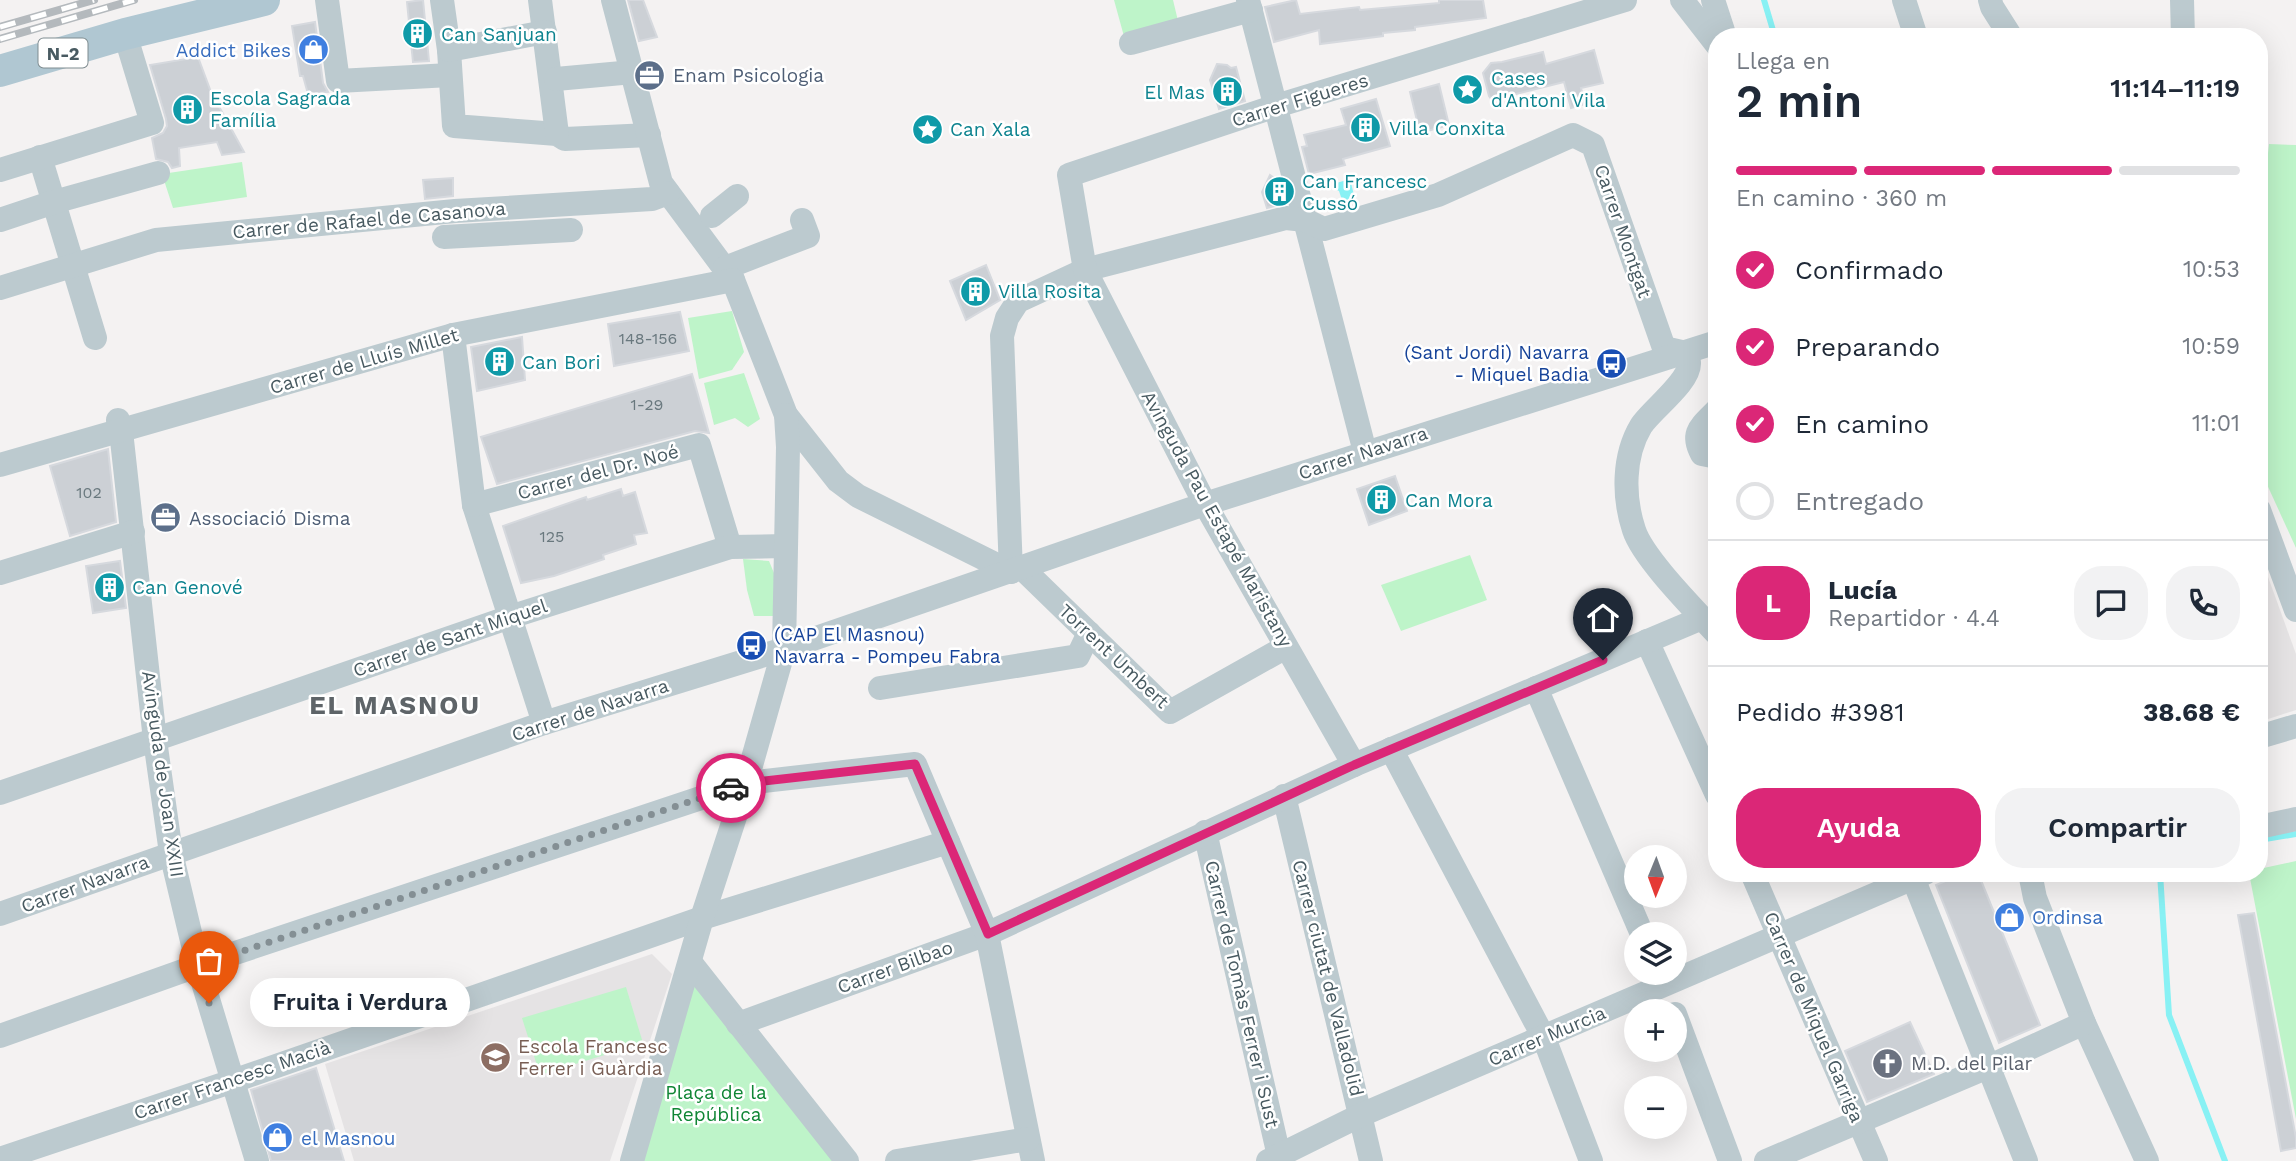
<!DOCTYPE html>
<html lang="es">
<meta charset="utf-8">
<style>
body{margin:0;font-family:"Work Sans",sans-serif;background:#f2f2f3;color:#1f2937;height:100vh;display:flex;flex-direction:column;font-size:26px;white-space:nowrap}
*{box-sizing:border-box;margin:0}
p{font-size:23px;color:#747a83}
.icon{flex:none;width:38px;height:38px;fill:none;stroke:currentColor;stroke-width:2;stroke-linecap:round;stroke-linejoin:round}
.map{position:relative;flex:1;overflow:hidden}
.sheet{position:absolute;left:1708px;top:28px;width:560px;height:854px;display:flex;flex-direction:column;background:#fff;border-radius:28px;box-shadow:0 7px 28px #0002}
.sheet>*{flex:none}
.needle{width:46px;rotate:181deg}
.buttons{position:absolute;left:1624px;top:845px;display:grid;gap:14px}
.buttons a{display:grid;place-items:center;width:63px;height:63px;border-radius:50%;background:#fff;box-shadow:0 7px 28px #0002;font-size:35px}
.pin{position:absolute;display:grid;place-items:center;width:60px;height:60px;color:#fff;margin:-72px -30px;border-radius:50% 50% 50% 0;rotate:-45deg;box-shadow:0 0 7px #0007}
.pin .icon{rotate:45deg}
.courier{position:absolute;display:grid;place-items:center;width:70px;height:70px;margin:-35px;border:5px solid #db2777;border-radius:50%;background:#fff;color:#222;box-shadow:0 2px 9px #0007}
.bubble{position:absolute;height:49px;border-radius:24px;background:#fff;box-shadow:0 7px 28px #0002;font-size:23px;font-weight:600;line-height:49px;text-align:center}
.headline em{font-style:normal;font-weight:600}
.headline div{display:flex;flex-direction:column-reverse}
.headline{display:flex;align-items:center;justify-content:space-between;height:119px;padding:0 28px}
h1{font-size:46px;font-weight:600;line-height:52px}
.bar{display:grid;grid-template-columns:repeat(4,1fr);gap:10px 7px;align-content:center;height:84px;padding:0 28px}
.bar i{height:9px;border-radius:5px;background:#e0e1e3}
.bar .selected{background:#db2777}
.bar p{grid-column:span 4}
.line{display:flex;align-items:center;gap:18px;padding:0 28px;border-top:2px solid #e0e1e3}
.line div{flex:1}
.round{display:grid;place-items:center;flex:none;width:74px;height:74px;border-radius:28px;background:#f2f2f3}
ol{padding:0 28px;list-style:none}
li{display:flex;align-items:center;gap:21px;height:77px}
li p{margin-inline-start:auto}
li .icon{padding:7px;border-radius:50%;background:#db2777;color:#fff;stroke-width:4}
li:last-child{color:#747a83}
li i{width:38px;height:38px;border:4px solid #e0e1e3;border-radius:50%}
.button{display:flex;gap:14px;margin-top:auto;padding:14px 28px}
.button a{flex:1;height:80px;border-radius:28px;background:#db2777;color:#fff;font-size:28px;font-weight:600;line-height:80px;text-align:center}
.button a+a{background:#f2f2f3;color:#1f2937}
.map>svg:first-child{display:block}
.education{fill:#e5e3e4}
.green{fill:#bef4c9}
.water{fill:#88f1f4}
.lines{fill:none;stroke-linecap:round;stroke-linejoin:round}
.stream{stroke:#88f1f4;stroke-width:6}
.building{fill:#ccd0d5;stroke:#d6d9de;stroke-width:2}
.minor{stroke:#bccacf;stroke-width:24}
.major{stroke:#b0c7d2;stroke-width:32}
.rail-casing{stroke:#b4b9bd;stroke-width:8}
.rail{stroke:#fff;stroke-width:5;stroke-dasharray:16;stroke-linecap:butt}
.done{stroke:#848f94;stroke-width:7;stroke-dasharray:0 12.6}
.route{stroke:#db2777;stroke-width:9}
.labels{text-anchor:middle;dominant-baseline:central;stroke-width:5;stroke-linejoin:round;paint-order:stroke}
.number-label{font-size:16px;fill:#69787e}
.shield{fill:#fff;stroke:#7f8c90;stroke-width:2}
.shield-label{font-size:18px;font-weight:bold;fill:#485a61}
.culture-label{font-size:19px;fill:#0d838f;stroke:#fff;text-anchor:start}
.shop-label{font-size:19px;fill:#366cbe;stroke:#fff;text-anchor:start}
.service-label{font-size:19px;fill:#4e5e75;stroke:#fff;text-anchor:start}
.street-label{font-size:19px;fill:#485a61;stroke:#fff}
.transit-label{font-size:19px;fill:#164399;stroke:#fff;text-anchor:end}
.education-label{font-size:19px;fill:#785e54;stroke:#fff;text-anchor:start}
.worship-label{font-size:19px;fill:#5b616d;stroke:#fff;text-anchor:start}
.park-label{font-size:19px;fill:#108635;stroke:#fff}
.district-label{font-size:26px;font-weight:bold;letter-spacing:2px;fill:#5e6468;stroke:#fff}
</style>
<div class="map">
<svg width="2296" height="1161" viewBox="0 0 2296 1161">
<rect width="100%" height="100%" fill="#f4f2f2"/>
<g class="education">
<path d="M2259,552l37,102v56l-37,12z"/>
<path d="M652,954l20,20 -62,187h-256l-29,-97z"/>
</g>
<g class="green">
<path d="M1114,0h59l6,25 -54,15z"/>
<path d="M2269,144l27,1v403l-37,-81v-230z"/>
<path d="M242,162l5,35 -74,11 -11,-34z"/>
<path d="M732,311l12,41 -12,18 -33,9 -11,-61z"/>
<path d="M744,373l16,46 -12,8 -13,-9 -21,7 -10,-42z"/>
<path d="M1470,555l17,45 -86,31 -20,-46z"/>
<path d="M743,559l26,2 5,12v43h-20l-7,-26z"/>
<path d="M2296,861v258l-47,-246h10v-4z"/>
<path d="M693,979l141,182h-194z"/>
<path d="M626,987l17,56 -103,32 -18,-57z"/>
</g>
<path class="water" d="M1350,179l6,24 -12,3 -5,-15 -4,-2 -2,-5z"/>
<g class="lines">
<g class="stream">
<path d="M1764,0l11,37"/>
<path d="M2259,840l37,-6"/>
<path d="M2160,873l9,142 56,146"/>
</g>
</g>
<g class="building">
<path d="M423,0l6,61 -16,1 -6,-60z"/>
<path d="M628,0h15l14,37 -18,4z"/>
<path d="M1296,0l4,14 59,-7 1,3 79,-7v-3h44l3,18 -71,9v3l-32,3v3l-63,8 -1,-14 -45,12 -9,-35z"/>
<path d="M315,22l8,61 5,9 -20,2 -5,-18h-3l-8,-50z"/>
<path d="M1594,50l9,33 -22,5 4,16 -14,4 -7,-26 -72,18 -3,-4 -6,-23 8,-10 11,-1 41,-10 3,12z"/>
<path d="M198,57l13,35 33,60 -22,3 -5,-13 -38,6 1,18 -8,2 -4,-6 -12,-3 -4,-21 11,-5 4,-7 -1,-7 -16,-54z"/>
<path d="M1217,64l10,1 4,3 5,-1 9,34 -26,8 -9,-29z"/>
<path d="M1439,84l10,41 -29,8 -10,-41z"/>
<path d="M1376,99l14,47 -47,13 2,6 -36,9 -7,-27 5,-1 -3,-11 42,-10 -5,-16z"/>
<path d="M1270,175l10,7 5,21 -18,5 -5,-16z"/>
<path d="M453,178v18l-28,3 -2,-19z"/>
<path d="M986,265l14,35 -34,20 -16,-39z"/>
<path d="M680,312l9,39 -75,15 -6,-42z"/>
<path d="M522,337l3,43 -48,11 -6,-44z"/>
<path d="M692,374l17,59 -14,-2 -198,53 -16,-47z"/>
<path d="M108,449l8,73 -46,14 -20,-70z"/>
<path d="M1395,476l12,35 -38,14 -12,-36z"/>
<path d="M621,489l2,7 12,-4 12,41 -13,2 2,9 -33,11 1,4 -50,17 -33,7 -18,-57 83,-29 1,3z"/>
<path d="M120,561l6,47 -33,5 -7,-47z"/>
<path d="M1964,873h14l62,152 -41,18 -63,-158z"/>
<path d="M2254,913l42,225v10l-15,3 -43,-236z"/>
<path d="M1910,1022l24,52 -67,28 -22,-51z"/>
<path d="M316,1068l28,93h-73l-20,-71z"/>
</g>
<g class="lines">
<g class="minor">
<path d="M327,0l11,81 112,-6"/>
<path d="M442,0l7,50 5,76 103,8 8,5 84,-4"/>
<path d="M540,0l17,134"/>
<path d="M613,0l48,183 72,97 53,135 52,66 20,15 153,76"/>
<path d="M1248,0l117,452"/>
<path d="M1682,0l35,45"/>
<path d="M1713,0l12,37"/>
<path d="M1904,0l12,37"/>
<path d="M1990,0l2,7 19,30"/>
<path d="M2182,0l1,37"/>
<path d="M1131,43l120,-33"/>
<path d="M449,50l96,-18"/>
<path d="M556,79l66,-6"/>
<path d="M40,157l55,181"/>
<path d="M0,170l152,-47 -27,-89"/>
<path d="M712,216l25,-20"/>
<path d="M0,220l54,-18 104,-29"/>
<path d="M444,237l127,-7"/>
<path d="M725,268l83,-32 -6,-16"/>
<path d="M0,288l156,-48 299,-29 197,-12 16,-6"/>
<path d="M453,335l21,170 70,218"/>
<path d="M1717,410c-15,16 -27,22 -15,44l15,3"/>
<path d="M118,420l3,11 34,309 16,113 27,113 59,195"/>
<path d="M0,465l453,-130 280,-55"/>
<path d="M474,505l225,-60 31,102"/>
<path d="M2259,510l37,100"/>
<path d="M1022,568l148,144 116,-65"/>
<path d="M1011,572l-9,-236 5,-18 11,-17 67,-31 201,-52 19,2 19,9 114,-34 135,-60 20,10 71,203 22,5c1,3 3,7 3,10 1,19 -38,47 -48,63 -18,30 -18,71 -7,104 9,28 61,80 83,104"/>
<path d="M0,573l133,-41"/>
<path d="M1647,641l70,154"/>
<path d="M880,688l198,-32 11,-23"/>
<path d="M1536,688l106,246"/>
<path d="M2259,737l37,-11"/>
<path d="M1391,749l153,289 47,123"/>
<path d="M1354,765l-149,-261 -120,-234 -16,-95 207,-69 349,-106"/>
<path d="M0,793l510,-176 220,-70 56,-1"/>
<path d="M1284,796l87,365"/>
<path d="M2259,827l37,-8"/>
<path d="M1205,832l74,324"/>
<path d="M1752,873l124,288"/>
<path d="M1911,873l115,288"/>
<path d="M2030,873l5,25 49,125 63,138"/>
<path d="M0,914l544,-191 240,-74 421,-145 512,-162"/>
<path d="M690,962l157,199"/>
<path d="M1675,1014l55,147"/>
<path d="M738,1024l249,-90 367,-169 348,-147"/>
<path d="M0,1036l208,-74 538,-179 169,-19 72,170 46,227"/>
<path d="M0,1159l233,-78 469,-163 246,-76"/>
<path d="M632,1161l70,-243 44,-135 38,-134 4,-202 -2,-32"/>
<path d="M897,1161l131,-22"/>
<path d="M1268,1161l93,-46 564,-242"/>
<path d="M1766,1161l222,-94 96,-44"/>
</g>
<path class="major" d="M0,71l125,-37 139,-34"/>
<defs>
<g id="rail">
<path d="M0,27l94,-27"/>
<path d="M0,39l134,-39"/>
</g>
</defs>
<use href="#rail" class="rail-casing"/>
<use href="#rail" class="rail"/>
</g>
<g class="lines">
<path class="done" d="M209,1003l-11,-37 533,-178"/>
<path class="route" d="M731,788l15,-5 169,-19 73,170 366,-169 249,-105"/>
</g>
<defs>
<symbol id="building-disc" viewBox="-11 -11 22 22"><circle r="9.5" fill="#0f9aa8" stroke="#fff"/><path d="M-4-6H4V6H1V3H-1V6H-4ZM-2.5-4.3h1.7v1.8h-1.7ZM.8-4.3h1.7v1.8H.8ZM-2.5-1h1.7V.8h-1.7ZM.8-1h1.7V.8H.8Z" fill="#fff"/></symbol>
<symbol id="shop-disc" viewBox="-11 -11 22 22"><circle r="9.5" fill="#3f7fe0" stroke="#fff"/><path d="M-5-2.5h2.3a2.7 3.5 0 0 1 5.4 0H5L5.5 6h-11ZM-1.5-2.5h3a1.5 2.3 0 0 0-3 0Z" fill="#fff"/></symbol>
<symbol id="office-disc" viewBox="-11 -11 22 22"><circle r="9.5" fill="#5c6f8a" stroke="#fff"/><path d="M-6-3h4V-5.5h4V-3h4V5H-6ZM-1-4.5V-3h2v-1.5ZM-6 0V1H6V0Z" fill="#fff"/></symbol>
<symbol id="sight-disc" viewBox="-11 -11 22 22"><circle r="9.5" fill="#0f9aa8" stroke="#fff"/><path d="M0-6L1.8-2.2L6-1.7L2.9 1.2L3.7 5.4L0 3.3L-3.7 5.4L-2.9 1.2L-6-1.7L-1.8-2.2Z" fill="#fff"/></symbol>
<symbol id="bus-disc" viewBox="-11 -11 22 22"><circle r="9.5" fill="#1a4fb4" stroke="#fff"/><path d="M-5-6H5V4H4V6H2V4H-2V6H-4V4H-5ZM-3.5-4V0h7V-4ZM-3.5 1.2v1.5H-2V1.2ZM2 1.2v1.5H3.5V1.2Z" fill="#fff"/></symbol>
<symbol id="school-disc" viewBox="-11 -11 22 22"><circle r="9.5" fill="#8d6e63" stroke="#fff"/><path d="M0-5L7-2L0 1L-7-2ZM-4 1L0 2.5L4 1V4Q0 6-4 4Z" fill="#fff"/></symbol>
<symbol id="church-disc" viewBox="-11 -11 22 22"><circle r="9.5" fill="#6b7280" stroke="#fff"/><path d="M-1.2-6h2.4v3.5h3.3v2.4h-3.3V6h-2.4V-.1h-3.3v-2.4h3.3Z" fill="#fff"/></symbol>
</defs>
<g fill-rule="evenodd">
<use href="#building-disc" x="400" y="16" width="35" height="35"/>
<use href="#shop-disc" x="296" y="32" width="35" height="35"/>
<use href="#office-disc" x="632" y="58" width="35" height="35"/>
<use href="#sight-disc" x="1450" y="72" width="35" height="35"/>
<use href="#building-disc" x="1210" y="74" width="35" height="35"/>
<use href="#building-disc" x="170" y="92" width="35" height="35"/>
<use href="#building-disc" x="1348" y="110" width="35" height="35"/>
<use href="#sight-disc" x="910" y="112" width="35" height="35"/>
<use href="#building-disc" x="1262" y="174" width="35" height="35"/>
<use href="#building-disc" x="958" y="274" width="35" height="35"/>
<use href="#building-disc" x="482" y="344" width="35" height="35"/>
<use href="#bus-disc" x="1594" y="346" width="35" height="35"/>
<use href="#building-disc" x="1364" y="482" width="35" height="35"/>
<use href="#office-disc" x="148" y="500" width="35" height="35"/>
<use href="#building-disc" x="92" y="570" width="35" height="35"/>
<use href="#bus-disc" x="734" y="628" width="35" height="35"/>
<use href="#shop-disc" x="1992" y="900" width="35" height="35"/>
<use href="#school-disc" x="478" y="1040" width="35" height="35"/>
<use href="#church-disc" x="1870" y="1046" width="35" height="35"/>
<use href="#shop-disc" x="260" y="1120" width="35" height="35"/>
</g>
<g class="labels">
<g class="number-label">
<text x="648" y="338">148-156</text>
<text x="647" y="404">1-29</text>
<text x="89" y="492">102</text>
<text x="552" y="536">125</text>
</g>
<rect class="shield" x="38.5" y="38.5" width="49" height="29" rx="5"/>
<g class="shield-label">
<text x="63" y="53">N-2</text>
</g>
<g class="culture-label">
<text x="441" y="34">Can Sanjuan</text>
<text x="1491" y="78">Cases<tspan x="1491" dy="22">d'Antoni Vila</tspan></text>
<text x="1205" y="92" text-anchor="end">El Mas</text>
<text x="210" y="98">Escola Sagrada<tspan x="210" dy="22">Família</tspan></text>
<text x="1389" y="128">Villa Conxita</text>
<text x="950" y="129">Can Xala</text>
<text x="1302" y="181">Can Francesc<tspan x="1302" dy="22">Cussó</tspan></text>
<text x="998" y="291">Villa Rosita</text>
<text x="522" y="362">Can Bori</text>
<text x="1405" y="500">Can Mora</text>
<text x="132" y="587">Can Genové</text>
</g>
<g class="shop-label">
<text x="291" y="50" text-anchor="end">Addict Bikes</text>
<text x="2032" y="917">Ordinsa</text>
<text x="301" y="1138">el Masnou</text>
</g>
<g class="service-label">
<text x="673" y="75">Enam Psicologia</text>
<text x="189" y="518">Associació Disma</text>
</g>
<g class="street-label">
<text transform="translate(1300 100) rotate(-17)">Carrer Figueres</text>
<text transform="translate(369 220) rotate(-5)">Carrer de Rafael de Casanova</text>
<text transform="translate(1623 231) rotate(71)">Carrer Montgat</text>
<text transform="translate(364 361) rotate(-16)">Carrer de Lluís Millet</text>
<text transform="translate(1363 453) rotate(-18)">Carrer Navarra</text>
<text transform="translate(598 472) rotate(-15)">Carrer del Dr. Noé</text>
<text transform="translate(1217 519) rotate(61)">Avinguda Pau Estapé Maristany</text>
<text transform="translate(450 638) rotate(-19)">Carrer de Sant Miquel</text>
<text transform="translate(1114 656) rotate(43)">Torrent Umbert</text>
<text transform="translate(590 710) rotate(-18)">Carrer de Navarra</text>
<text transform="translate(163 774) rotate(82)">Avinguda de Joan XXIII</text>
<text transform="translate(85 884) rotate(-20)">Carrer Navarra</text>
<text transform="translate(895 967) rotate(-20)">Carrer Bilbao</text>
<text transform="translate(1328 978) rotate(76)">Carrer ciutat de Valladolid</text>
<text transform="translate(1242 994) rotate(77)">Carrer de Tomàs Ferrer i Sust</text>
<text transform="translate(1814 1017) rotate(67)">Carrer de Miquel Garriga</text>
<text transform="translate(1547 1036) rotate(-23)">Carrer Murcia</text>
<text transform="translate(232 1080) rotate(-19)">Carrer Francesc Macià</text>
</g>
<g class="transit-label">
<text x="1589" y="352">(Sant Jordi) Navarra<tspan x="1589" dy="22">- Miquel Badia</tspan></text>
<text x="774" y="634" text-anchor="start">(CAP El Masnou)<tspan x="774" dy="22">Navarra - Pompeu Fabra</tspan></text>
</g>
<g class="education-label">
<text x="518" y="1046">Escola Francesc<tspan x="518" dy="22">Ferrer i Guàrdia</tspan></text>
</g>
<g class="worship-label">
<text x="1911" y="1063">M.D. del Pilar</text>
</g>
<g class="park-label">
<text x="716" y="1092">Plaça de la<tspan x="716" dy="22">República</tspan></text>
</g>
<g class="district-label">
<text x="395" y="705">EL MASNOU</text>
</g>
</g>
</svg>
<div class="buttons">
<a><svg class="needle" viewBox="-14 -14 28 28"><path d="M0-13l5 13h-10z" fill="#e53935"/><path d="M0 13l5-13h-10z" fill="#747a83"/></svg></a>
<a><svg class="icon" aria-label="layers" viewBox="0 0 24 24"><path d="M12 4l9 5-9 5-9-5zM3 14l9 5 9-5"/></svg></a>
<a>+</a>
<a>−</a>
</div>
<div class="pin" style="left:209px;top:1003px;background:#ea580c"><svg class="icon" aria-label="bag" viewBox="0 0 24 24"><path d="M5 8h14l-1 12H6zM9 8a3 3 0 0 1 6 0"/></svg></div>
<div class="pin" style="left:1603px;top:660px;background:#1f2937"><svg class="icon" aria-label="home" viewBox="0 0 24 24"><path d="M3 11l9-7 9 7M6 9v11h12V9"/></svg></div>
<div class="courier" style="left:731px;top:788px"><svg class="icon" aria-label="car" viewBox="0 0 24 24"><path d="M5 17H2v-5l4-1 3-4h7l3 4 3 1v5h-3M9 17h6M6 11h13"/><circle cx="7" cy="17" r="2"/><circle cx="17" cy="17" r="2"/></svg></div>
<div class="bubble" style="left:250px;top:978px;width:220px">Fruita i Verdura</div>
<section class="sheet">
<div class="headline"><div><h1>2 min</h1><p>Llega en</p></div><em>11:14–11:19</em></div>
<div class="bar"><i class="selected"></i><i class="selected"></i><i class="selected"></i><i></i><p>En camino · 360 m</p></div>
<ol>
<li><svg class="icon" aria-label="check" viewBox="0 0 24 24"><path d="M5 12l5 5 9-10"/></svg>Confirmado<p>10:53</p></li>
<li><svg class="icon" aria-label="check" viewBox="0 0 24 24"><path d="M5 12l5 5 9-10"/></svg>Preparando<p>10:59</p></li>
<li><svg class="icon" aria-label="check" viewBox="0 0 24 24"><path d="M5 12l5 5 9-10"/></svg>En camino<p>11:01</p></li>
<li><i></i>Entregado</li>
</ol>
<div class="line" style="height:126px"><b class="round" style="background:#db2777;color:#fff">L</b><div><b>Lucía</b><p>Repartidor · 4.4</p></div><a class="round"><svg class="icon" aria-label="chat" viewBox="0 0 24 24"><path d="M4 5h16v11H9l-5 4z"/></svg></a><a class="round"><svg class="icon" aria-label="phone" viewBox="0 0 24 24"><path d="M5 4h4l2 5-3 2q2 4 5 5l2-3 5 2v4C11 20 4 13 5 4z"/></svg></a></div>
<div class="line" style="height:91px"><div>Pedido #3981</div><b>38.68 €</b></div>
<div class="button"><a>Ayuda</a><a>Compartir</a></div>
</section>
</div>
